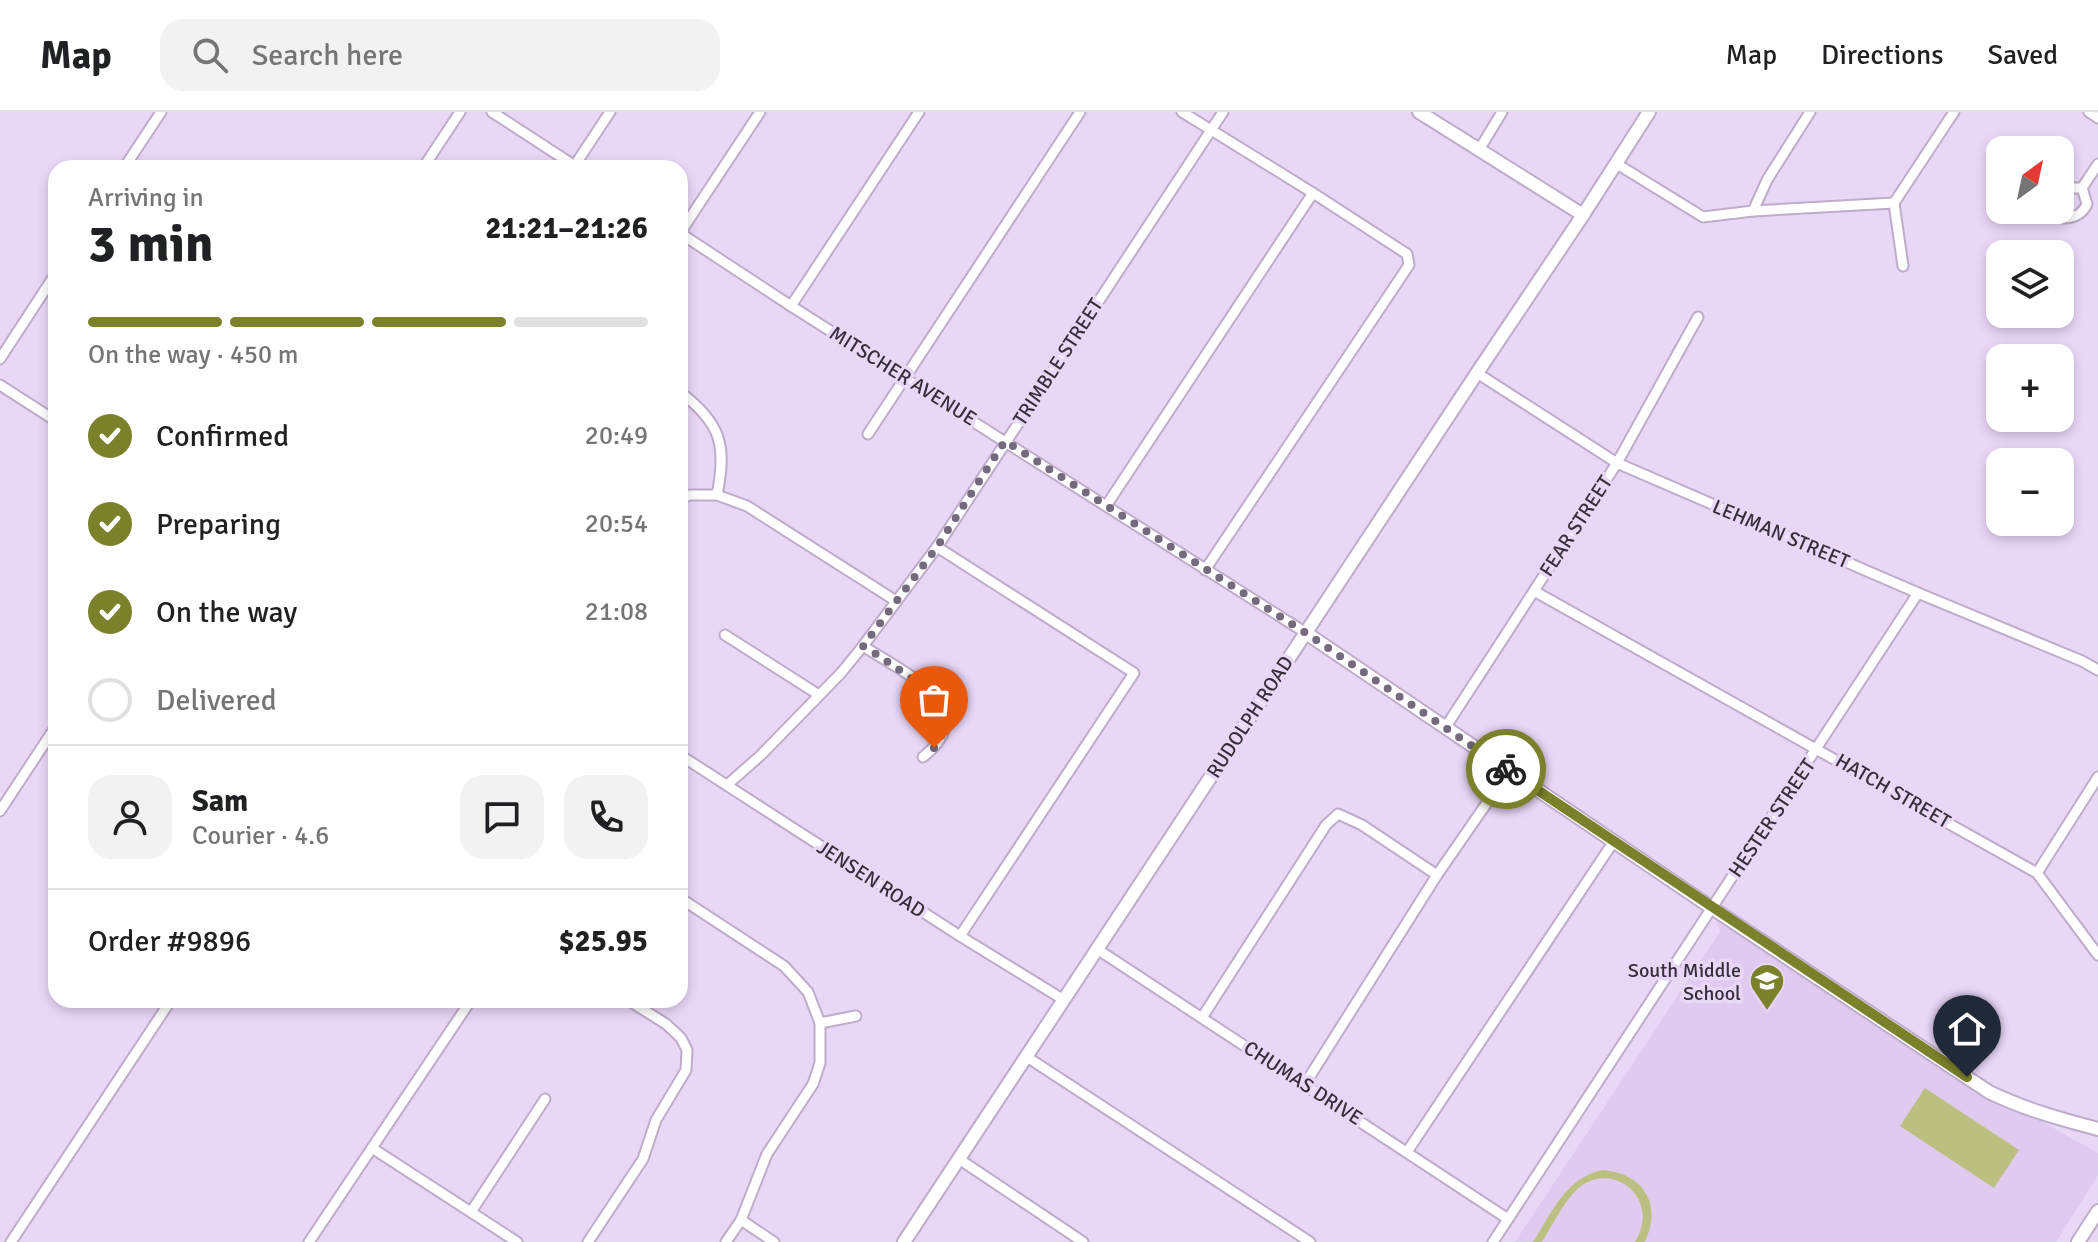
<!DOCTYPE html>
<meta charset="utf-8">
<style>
body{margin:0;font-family:Signika,sans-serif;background:#f2f2f2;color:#202124;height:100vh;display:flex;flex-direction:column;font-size:30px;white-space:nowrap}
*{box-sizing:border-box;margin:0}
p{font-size:26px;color:#757577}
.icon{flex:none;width:44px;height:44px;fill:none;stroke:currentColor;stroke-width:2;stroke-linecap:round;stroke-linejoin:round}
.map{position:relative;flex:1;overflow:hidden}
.panel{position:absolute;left:48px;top:48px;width:640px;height:848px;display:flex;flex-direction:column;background:#fff;border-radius:24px;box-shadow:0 4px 12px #0003}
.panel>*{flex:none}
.needle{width:52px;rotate:33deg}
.controls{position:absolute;left:1986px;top:24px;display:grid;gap:16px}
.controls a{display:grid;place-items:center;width:88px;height:88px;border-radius:16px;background:#fff;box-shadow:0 4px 12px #0003;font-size:40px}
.pin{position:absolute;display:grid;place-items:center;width:68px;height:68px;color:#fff;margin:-82px -34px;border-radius:50% 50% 50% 0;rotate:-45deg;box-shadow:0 0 8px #0007}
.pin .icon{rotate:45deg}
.courier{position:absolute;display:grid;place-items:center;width:80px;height:80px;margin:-40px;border:6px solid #7b802a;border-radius:50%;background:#fff;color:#222;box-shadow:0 2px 10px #0007}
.overview em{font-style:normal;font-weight:800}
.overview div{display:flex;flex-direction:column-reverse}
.overview{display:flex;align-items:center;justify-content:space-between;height:136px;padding:0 40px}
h1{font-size:52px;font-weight:800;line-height:60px}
.bar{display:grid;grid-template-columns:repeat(4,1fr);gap:12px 8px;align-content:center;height:96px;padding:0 40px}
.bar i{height:10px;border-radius:6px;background:#e0e0e0}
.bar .current{background:#7b802a}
.bar p{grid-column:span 4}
.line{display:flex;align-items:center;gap:20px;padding:0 40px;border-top:2px solid #e0e0e0}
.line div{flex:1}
.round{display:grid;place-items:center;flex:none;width:84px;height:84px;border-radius:24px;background:#f2f2f2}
ol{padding:0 40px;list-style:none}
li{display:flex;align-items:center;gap:24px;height:88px}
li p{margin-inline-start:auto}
li .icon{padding:8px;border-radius:50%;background:#7b802a;color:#fff;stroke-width:4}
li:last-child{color:#757577}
li i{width:44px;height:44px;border:4px solid #e0e0e0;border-radius:50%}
header{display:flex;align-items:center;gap:48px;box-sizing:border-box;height:112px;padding:0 40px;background:#fff;border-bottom:2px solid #e0e0e0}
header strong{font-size:38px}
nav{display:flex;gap:44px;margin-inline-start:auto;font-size:28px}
.search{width:560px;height:72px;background:#f2f2f2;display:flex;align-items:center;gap:20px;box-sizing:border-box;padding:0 28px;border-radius:24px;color:#757577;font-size:30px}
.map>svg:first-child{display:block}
.built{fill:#e0caef}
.green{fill:#bbc080}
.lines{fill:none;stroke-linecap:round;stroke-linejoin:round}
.street-casing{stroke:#beacca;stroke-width:13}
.secondary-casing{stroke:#beacca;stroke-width:16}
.street{stroke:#fff;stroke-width:9}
.secondary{stroke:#fff;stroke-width:12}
.done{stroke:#756a7d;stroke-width:8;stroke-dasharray:0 14.4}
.route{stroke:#7b802a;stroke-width:10}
.labels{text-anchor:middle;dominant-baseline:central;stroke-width:7;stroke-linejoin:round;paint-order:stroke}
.street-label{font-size:20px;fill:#362f3b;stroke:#e9d7f7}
.poi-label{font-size:20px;fill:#362f3b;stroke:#e9d7f7;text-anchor:end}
</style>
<header>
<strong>Map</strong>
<div class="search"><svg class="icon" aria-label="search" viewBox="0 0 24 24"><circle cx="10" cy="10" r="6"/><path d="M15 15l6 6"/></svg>Search here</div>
<nav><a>Map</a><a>Directions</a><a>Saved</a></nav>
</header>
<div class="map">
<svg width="2098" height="1130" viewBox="0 0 2098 1130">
<rect width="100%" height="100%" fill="#e9d7f7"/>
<path class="built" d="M1712,796l277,184 109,61v22l-42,67h-541l205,-310z"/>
<g class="green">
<path d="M1925,976l94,62 -25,38 -94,-62z"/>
<path d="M1602,1058c41,3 61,34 43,72h-10c26,-40 -18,-81 -54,-56 -15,11 -29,40 -39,56h-9c20,-30 31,-63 69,-72z"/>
</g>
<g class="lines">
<defs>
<g id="street">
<path d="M492,0l86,56"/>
<path d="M1182,0l131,81 94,61 2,11 -204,305"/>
<path d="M2089,0l9,6"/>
<path d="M1479,38l23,-38"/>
<path d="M1617,52l86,53 50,-6 141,-8"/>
<path d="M124,56l37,-56"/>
<path d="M423,56l37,-56"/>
<path d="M573,56l37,-56"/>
<path d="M2082,76l16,-24"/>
<path d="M2060,82l10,-6h12"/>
<path d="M1894,91l60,-91"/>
<path d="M1894,91l9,63"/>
<path d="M2057,98l6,8c11,0 19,-3 24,-14l-5,-16"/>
<path d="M1753,99l14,-31 43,-68"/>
<path d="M680,121l111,73 515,327"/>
<path d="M680,121l80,-121"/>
<path d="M791,194l128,-194"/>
<path d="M0,247l56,-86"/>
<path d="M1477,261l140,90 301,130 164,68 16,9"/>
<path d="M0,273l56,36"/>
<path d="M680,280c41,31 47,53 37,103"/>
<path d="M868,322l212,-322"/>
<path d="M680,387l10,-4h27l30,11 149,95"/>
<path d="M1106,394l207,-313"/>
<path d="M937,435l197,126 -174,263"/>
<path d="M1534,479l503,282 61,82"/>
<path d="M725,523l94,60"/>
<path d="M863,534c38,25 122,62 60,111"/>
<path d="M1445,616l172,-265 81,-146"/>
<path d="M680,643l280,181 104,64"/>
<path d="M727,673l34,-30 80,-82 22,-27 74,-99 286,-435"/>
<path d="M0,699l56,-85"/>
<path d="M2037,761l61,-96"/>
<path d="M680,786l104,68 24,26 12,31v40l-7,21 -46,70 -26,66 -15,22"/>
<path d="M1097,837l411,270"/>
<path d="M1203,904l123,-191 12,-11 24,11 75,50"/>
<path d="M820,911l36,-7"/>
<path d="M1027,945l283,185"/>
<path d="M1305,972l132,-209 72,-104"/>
<path d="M372,1036l145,94"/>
<path d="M1407,1040l207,-311"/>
<path d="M959,1047l124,83"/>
<path d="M471,1100l74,-113"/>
<path d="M741,1108l33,22"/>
<path d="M11,1130l160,-242"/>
<path d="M309,1130l162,-242"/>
<path d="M588,1130l55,-83 13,-39 30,-50 1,-20 -6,-12 -15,-14 -38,-24"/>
<path d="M1493,1130l425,-649"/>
</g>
<g id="secondary">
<path d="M1419,0l164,103"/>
<path d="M1306,521l406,275 277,184c35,17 71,27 109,37"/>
<path d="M904,1130l573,-869 106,-158 66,-103"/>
<path d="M2078,1130l20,-31"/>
</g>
</defs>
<use href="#street" class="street-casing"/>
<use href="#secondary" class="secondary-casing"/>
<use href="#street" class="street"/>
<use href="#secondary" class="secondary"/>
</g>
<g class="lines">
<path class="done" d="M934,636c26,-36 1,-54 -29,-74 -14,-10 -27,-19 -42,-28l74,-99 68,-106 301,192 200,136"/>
<path class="route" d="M1506,657l461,308"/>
</g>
<defs>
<symbol id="school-pin" viewBox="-11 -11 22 30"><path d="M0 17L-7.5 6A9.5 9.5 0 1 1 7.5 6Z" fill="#7b802a" stroke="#e9d7f7"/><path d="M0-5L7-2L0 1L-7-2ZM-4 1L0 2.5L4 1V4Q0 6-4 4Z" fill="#fff"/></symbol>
</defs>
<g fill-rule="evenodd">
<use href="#school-pin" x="1747" y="849" width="40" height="54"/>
</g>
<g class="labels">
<g class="street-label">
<text transform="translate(1058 250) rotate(-57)">TRIMBLE STREET</text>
<text transform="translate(903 264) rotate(32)">MITSCHER AVENUE</text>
<text transform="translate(1576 414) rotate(-57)">FEAR STREET</text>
<text transform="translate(1781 422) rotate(23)">LEHMAN STREET</text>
<text transform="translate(1250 605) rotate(-57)">RUDOLPH ROAD</text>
<text transform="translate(1893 679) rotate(30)">HATCH STREET</text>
<text transform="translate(1772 706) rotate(-56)">HESTER STREET</text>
<text transform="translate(871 767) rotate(33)">JENSEN ROAD</text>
<text transform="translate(1303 971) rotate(33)">CHUMAS DRIVE</text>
</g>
<g class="poi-label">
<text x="1741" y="858">South Middle<tspan x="1741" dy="23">School</tspan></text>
</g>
</g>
</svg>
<div class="controls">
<a><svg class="needle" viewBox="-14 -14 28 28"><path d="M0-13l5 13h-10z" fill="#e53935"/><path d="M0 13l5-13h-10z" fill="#757577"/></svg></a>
<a><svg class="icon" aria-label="layers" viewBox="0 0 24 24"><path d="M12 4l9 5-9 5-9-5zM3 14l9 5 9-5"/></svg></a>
<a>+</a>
<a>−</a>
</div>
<div class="pin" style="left:934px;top:636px;background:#ea580c"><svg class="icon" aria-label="bag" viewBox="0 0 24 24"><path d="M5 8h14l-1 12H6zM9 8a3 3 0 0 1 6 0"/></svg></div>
<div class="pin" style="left:1967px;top:965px;background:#1f2937"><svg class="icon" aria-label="home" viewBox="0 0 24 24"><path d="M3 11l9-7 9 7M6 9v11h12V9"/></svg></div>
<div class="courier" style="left:1506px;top:657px"><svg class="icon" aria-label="bike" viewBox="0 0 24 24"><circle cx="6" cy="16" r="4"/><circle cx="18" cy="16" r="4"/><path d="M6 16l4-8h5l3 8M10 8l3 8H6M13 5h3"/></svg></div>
<section class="panel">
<div class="overview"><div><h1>3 min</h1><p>Arriving in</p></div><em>21:21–21:26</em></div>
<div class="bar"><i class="current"></i><i class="current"></i><i class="current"></i><i></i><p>On the way · 450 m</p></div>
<ol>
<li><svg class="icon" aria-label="check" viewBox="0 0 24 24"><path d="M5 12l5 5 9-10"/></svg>Confirmed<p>20:49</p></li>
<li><svg class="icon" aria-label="check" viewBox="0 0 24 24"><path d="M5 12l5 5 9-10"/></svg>Preparing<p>20:54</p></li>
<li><svg class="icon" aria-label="check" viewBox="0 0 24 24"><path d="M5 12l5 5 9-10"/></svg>On the way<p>21:08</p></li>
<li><i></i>Delivered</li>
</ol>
<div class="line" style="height:144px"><a class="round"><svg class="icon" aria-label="person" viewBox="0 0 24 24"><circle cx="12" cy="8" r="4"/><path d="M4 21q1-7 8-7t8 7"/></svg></a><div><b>Sam</b><p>Courier · 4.6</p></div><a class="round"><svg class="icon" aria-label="chat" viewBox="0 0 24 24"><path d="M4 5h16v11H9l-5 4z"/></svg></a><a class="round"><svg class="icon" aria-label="phone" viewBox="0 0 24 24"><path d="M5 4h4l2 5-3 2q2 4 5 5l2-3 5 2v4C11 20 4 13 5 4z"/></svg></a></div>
<div class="line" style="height:104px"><div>Order #9896</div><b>$25.95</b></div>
</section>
</div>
